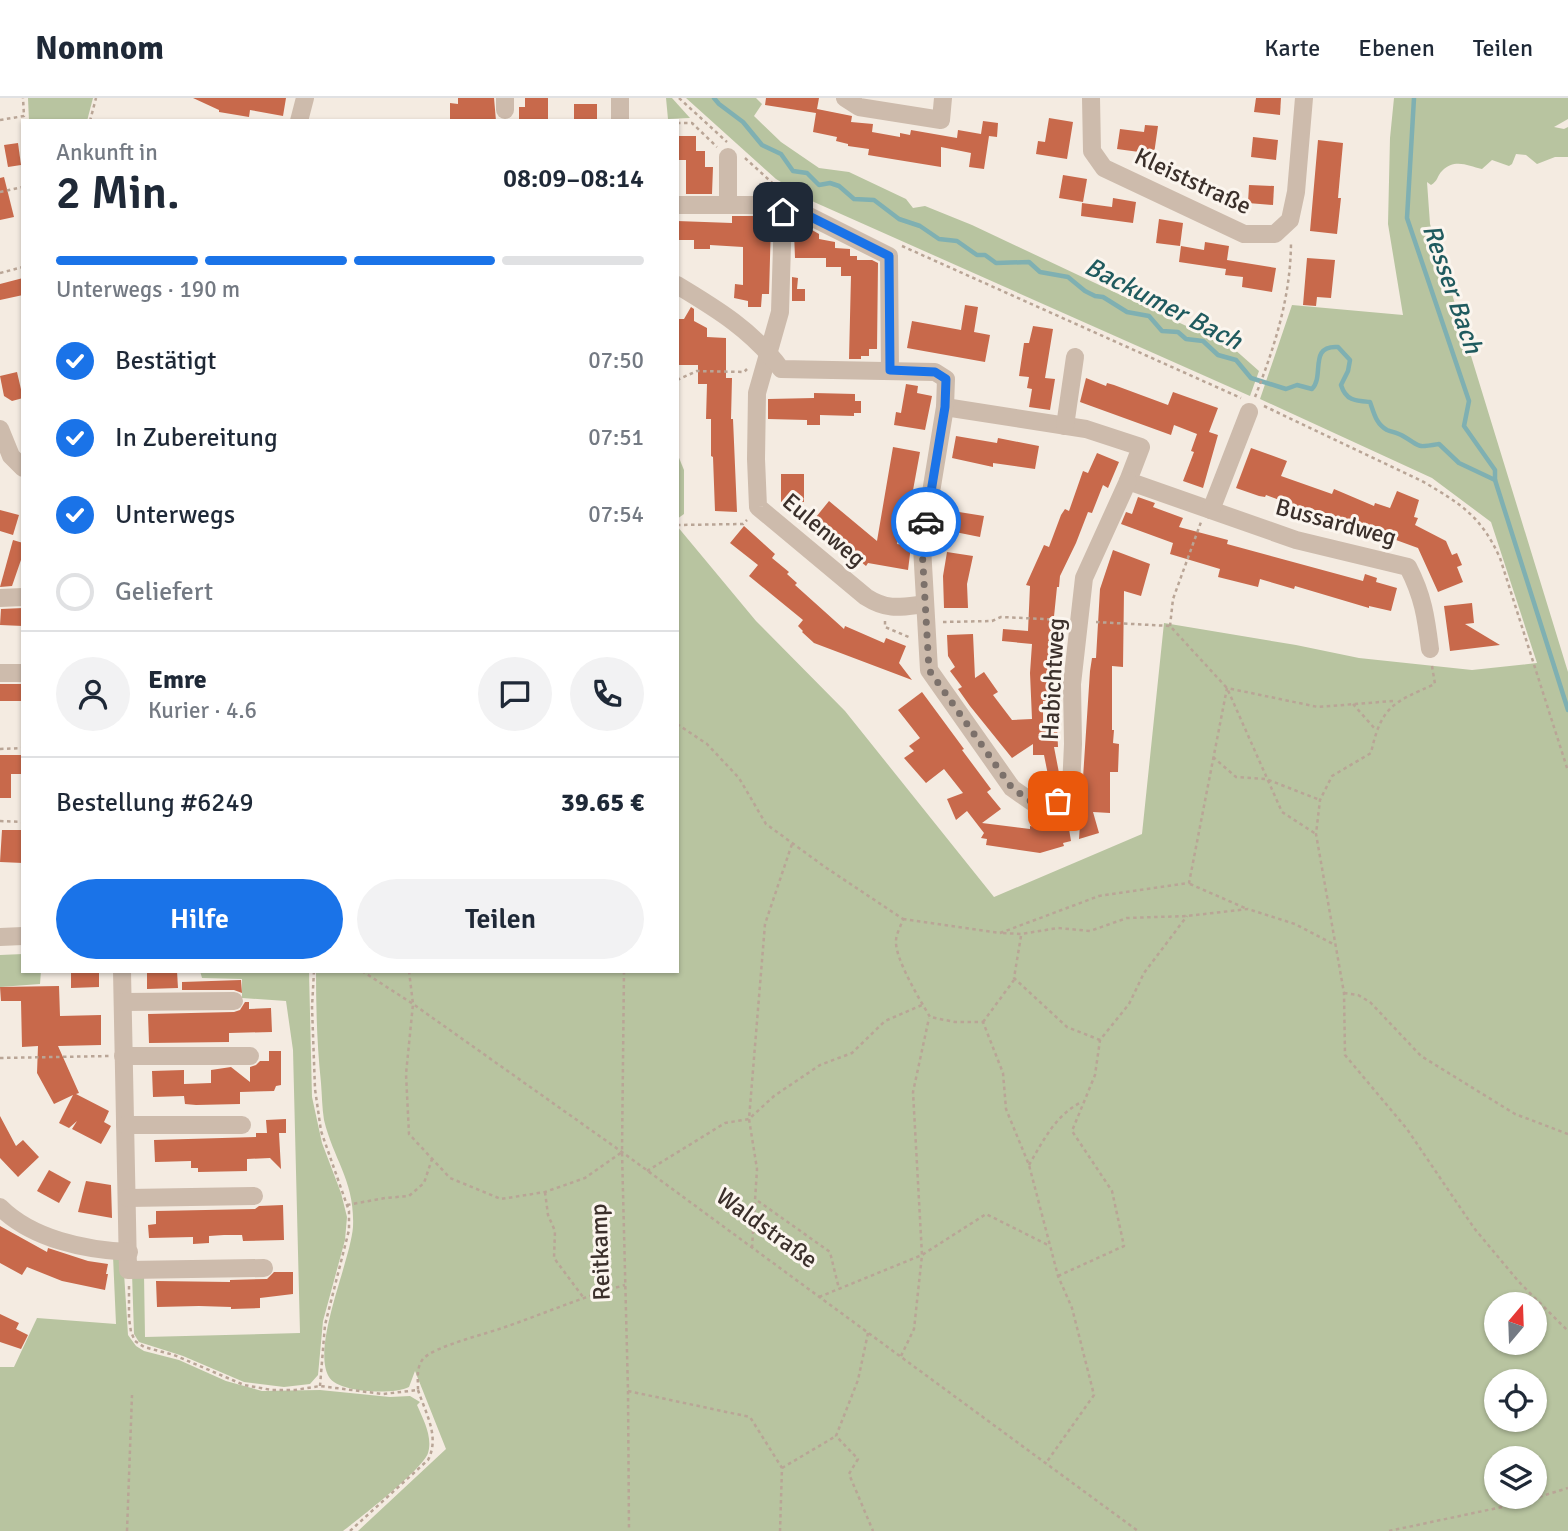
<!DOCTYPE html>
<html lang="de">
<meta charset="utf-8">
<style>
body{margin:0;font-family:Signika,sans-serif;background:#f2f2f3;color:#1f2937;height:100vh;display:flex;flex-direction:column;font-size:26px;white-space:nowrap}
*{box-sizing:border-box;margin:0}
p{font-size:23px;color:#747a83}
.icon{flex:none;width:38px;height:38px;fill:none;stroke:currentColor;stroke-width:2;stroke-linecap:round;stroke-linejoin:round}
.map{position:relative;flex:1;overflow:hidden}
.panel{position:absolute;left:21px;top:21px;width:658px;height:854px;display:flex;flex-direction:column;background:#fff;border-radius:0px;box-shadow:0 2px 5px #0004}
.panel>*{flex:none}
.needle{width:46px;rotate:19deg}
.tools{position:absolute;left:1484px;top:1194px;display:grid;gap:14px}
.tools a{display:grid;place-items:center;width:63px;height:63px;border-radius:50%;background:#fff;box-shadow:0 2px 5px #0004;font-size:35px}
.pin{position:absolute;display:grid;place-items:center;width:60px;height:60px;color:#fff;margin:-30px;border-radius:14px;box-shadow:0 4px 10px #0006}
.courier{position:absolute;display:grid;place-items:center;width:70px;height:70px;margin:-35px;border:5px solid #1a73e8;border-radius:50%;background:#fff;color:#222;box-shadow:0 2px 9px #0007}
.summary em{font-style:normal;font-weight:600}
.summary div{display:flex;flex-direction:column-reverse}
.summary{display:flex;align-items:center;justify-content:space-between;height:119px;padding:0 35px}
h1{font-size:46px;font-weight:600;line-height:52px}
.bar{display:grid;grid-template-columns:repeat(4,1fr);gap:10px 7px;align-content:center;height:84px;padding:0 35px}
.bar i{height:9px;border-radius:5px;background:#e0e1e3}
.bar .current{background:#1a73e8}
.bar p{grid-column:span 4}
.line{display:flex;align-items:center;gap:18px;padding:0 35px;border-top:2px solid #e0e1e3}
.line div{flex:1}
.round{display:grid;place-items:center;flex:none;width:74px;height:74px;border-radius:37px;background:#f2f2f3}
ol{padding:0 35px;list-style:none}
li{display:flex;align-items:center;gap:21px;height:77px}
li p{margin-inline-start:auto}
li .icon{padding:7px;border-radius:50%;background:#1a73e8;color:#fff;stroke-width:4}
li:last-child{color:#747a83}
li i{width:38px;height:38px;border:4px solid #e0e1e3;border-radius:50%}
.action{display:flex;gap:14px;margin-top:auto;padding:14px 35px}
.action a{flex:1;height:80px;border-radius:42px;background:#1a73e8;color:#fff;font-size:28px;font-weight:600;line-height:80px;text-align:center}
.action a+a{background:#f2f2f3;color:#1f2937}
header{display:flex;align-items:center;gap:42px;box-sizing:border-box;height:98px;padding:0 35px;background:#fff;border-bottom:2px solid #e0e1e3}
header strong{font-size:33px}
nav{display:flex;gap:38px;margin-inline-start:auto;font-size:24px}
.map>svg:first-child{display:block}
.green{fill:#b8c4a0;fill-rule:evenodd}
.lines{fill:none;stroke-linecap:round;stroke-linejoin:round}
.stream{stroke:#7fb0b2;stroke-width:4.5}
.building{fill:#c8694b}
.path{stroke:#b9a596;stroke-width:2.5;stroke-dasharray:3.5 3.5;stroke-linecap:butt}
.minor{stroke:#cdbbac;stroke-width:18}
.done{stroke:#7c716b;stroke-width:7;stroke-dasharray:0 12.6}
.route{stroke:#1a73e8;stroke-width:9}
.labels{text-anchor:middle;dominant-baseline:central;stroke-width:6;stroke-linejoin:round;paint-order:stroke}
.street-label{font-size:24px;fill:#3b302b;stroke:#fbf5ee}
.water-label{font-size:26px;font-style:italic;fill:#1f5a5e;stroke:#fbf5ee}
</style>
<header>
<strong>Nomnom</strong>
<nav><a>Karte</a><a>Ebenen</a><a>Teilen</a></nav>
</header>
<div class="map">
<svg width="1568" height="1433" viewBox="0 0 1568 1433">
<rect width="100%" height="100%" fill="#f4ebe1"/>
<g class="green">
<path d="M28,0h65l-6,23h-58z"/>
<path d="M666,0h6l18,20 -22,1z"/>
<path d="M686,0h70l6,6 -8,12 27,26 38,26 30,4 57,27 7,9 12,-2 47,19 261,123 26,23 -9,25 -436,-194 -38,-23z"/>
<path d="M1394,0h174v21l-14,8 10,2 4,-2v30h-13l-18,7 -11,-9 -10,-1 -4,10 -3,2 -17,-6 -10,9c-14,-3 -27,-11 -40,2 -5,5 -4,10 -11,14l-4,-3 3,42 14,45 6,4v7l5,5 -3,9 116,378v859h-1210l88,-82 -31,-78 -6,16c-15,8 -71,6 -80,-10 -18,-30 21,-114 24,-150 2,-46 -19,-66 -29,-107 -2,-12 -2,-25 -3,-37 -4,-38 -5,-74 -5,-112h361v-445l79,95 89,90 149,186 148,-63 22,-211 132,22 63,13 113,12 65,-7 -46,-141 -59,-44 -172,-79 32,-94 111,10 -15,-91 2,-86zM1496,1206h39v38h-39zM1496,1283h39v38h-39zM1496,1360h39v38h-39z"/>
<path d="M677,355l7,17v44l-7,5z"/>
<path d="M23,856v17h18l-1,13 -40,3v-32z"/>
<path d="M200,873h109l3,126 10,46 19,50 6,24 -2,23 -22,81 -5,54 -8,9 -26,3 -40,-5 -61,-26 -44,-14 -5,-8 -2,-61 12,1 1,63 155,-4 -7,-283 -7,-49 -44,-3v-19l-40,-1z"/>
<path d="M113,1158l6,2 5,15 4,62 8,11 8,5 35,9 47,21 36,10 58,-1 70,7 20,-1 10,6 -3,3c6,14 16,32 11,48 -5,16 -69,66 -85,78h-343v-164h14l23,-49 79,6z"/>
</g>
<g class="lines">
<g class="stream">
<path d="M714,0l5,6 24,18 19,23 19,9 12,17 14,2 12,12 11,-2 9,3 15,13 20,1 25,19 21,7 19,13 18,2 20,14h8l11,8 33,-1 11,10 28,5 17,14 10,5 8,1 24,15 22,4 13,15 16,1 8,7 17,2 15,14 18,5 15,18 35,11 11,-4 15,4c13,-13 -4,-44 26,-42l12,13 -2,11 -7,14c5,16 15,16 29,17 4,11 6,22 17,28 5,2 11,3 16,6 19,11 12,12 36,8l20,19 36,17"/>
<path d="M1414,0l-7,120 62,183 -5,25 31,44v10l73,230"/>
</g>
</g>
<g class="building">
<path d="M193,0h93l-3,18 -33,-6 -1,7 -30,-5v-2z"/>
<path d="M458,0h36l2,23 -46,-2v-16l8,1z"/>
<path d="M525,0h23v21h-29v-12h6z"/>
<path d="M766,0h53l-2,11 35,7 -1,6 22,2 -1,8 28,5v-4l10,2 1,-5 46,8 1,-8 23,4 2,-13 15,2 -1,14 -8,-1 -5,33 -15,-2 2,-14 -30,-6v20l-49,-8 -24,-4 1,-6 -21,-3v-2l-12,-3 1,-4 -24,-5 3,-19 -51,-8z"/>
<path d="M1256,0h25l-1,17 -26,-3z"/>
<rect x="574" y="6" width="23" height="17"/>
<path d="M1049,20l24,4 -6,37 -31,-5 2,-13 7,1z"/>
<path d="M1145,27l13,1 -4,28 -37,-5 3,-20 24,3z"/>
<path d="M677,38h19v15h9v16h8l-1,27h-26v-34h-9z"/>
<path d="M1253,39l25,3 -2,20 -25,-3z"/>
<path d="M1318,42l25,3 -5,55h3l-4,36 -27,-3z"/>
<path d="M18,45l3,22 -13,2 -4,-22z"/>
<path d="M1063,77l24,4 -4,23 -24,-4z"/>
<path d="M4,79l10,40 -14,3v-42z"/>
<path d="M1249,87l25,1 -1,19 -25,-2z"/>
<path d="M1113,100l23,4 -3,21 -52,-7 1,-13 30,4z"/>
<path d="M732,118h32l2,1v6h5l-2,71h-7l-1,13h-13v-6l-14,-3 1,-14 8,1v-38l-33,-2v4h-16v-9h-17v-19l55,2z"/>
<path d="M1159,121l24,4 -3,23 -24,-3z"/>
<path d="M802,132h10l7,4v5l16,3v6l15,1v7h7v4h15l6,3 -1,86h-8v7h-8v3h-12l2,-83h-10v-9h-15v-9h-31l-1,-26z"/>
<path d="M1205,144l24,4 -2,14 49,8 -4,24 -30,-5 1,-10 -18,-2 1,-6 -47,-7 2,-16 23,4z"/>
<path d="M1307,160l28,2 -4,38 -14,-1 -1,9 -13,-1z"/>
<path d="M792,179l6,1 -1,11h8v12h-13z"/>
<path d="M23,180v17l-23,5v-16z"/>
<path d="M965,207l13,2 -4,25 16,3 -5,27 -78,-14 5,-27 49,9z"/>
<path d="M691,209l3,2v12l13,7v9l19,1v40h6l-1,41h2l4,93 -22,-1 -2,-54 -2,-1v-37h-5l1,-35h-9v-19h-21v-46h7z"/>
<path d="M1033,228l20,3 -8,49 10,1 -5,31 -21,-3 3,-18 -5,-1 2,-11 -10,-1 5,-33h5z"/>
<path d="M17,274l6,26 -11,3 -8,-5 -4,-20z"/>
<path d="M1086,280l20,8 1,-3 7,2 54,20 5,-13 45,16 -9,24 9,3 -15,53 -20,-7 11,-29 -3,-1 6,-17 -23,-9 -3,10 -91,-33z"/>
<path d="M906,286l12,2 -1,7 15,3 -7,34 -31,-5 2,-13 5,1z"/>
<path d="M814,295l41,1v7h6v12h-7v3l-34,-1v10h-13v-5l-39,-1v-20l46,-1z"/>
<path d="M956,338l41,7 1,-5 41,8 -4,23 -42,-6v4l-41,-9z"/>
<path d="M893,349l27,5 -13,71 -7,-2 -3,23 14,2 -3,24 -40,-7 -2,3 -54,-44 17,-21 48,40z"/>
<path d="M1251,350l36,13 -6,15 51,18 2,-5 40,17 1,-3 15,5 7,-17 22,9 -5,17 4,1 -3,7 31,16 6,14 5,-2 5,12 -5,2 6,15 -25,10 -20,-44 -66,-24 -1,3 -28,-10 -1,3 -15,-6 2,-3 -43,-16 -1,2 -6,-1 -23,-8z"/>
<path d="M1097,355l22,9 -11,26 -5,-3 -11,28 -4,-1 -12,31 -16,33 -1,11h-2l-5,49 5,1 -1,24h-2l1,40h-12v24h14l1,22h-4l6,31 -11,2 -5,-25h-11v-11l-21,14 -42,-52 -12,-17 4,-2 -12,-16 5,-4 -7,-11 -1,-21 26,-1 2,44 9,-6 14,20 -5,3 19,25 20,-1 -2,-46 2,-29 -30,-3 1,-12 25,2 2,-45 -4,-1 18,-40 5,2 12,-32 4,-6 4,2 14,-40 5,2z"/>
<rect x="781" y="376" width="23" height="28"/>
<path d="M1138,399l17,6 -2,4 30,11 -4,9 49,13 -1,4 136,37 2,-7 12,4 -1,4 21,6 -6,23 -22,-5v2l-74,-22 -1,3 -34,-10 -2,8 -40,-10 2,-8 -50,-15 3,-11 -52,-19 5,-12 6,2z"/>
<path d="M0,412l19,5 -6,20 -13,-4z"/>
<path d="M959,414l25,4 -4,21 -25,-5z"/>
<path d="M744,428l31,28 -3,4 17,14 -2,2 10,9 -2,2 49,44 1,-3 39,17 2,-5 20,8 -7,17 13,17 -98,-37 -12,-11 1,-1 -5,-5 5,-6 -54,-44 9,-11 -28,-22z"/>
<path d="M13,442l10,3v11l-11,32 -12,1z"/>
<path d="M1113,452l37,14 -9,32 -17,-5 -1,76 -11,-1v64h2l-1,13 6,1 -1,28h-8v41l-17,-1 6,21 -20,6 11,-168 2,-13h4l4,-69z"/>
<path d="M947,454l26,4 -6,28 1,24h-24l-1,-32z"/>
<path d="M1472,505l2,20 -9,1 35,21 -50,6 -6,-45z"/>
<path d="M23,510v18l-23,-1 1,-16z"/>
<rect x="0" y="586" width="23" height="17"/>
<path d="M922,594l42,57 -2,1 29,39 -4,3 14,17 -19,14 48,6v-3l15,3 23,-6 3,18 -8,2 1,3 -24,7 -54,-8 1,-6 -6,-1 3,-5 -17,-22 -11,9 -9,-21 16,-6 -19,-24 -18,14 -22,-25 10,-7 -5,-5 11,-8 -22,-28z"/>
<path d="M0,657h23v19h-12v24h-11z"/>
<path d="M2,732h21v33l-23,-1z"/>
<path d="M71,873h28v16l-28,1z"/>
<path d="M147,873h30l1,17 -31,1z"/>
<path d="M241,882l1,13 -8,-3h-52v-8z"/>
<path d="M59,888l1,30 41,-1v30l-43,1 21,47 -3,1 33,17 -5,11 7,4 -10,18 -29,-15 5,-8 -8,7 -10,-5 14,-28 -19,9 -17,-31 1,-27 -16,1 -1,-46h-20l-1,-14z"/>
<path d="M245,904h4v7l22,-1 1,24 -43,1v9l-80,1 -1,-29 86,-2 6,-2z"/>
<path d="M269,953h12v34l-5,1 -2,5 -34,1v12l-44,1 -11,-1 -1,-8 -31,1 -1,-26 32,-1v14l27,-1v-13l20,-3 19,15v-15l6,-2 4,-4h9z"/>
<path d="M0,1018l16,30 7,-6 16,17 -21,20 -18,-19z"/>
<path d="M286,1021v14h-7l2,36 -11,-11 -23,1v12l-49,1v-4h-7v-7l-36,1 -1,-22 102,-3v-4h11l-1,-13z"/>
<path d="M49,1072l22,12 -12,21 -22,-12z"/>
<path d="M86,1083l25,4 1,33 -34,-6z"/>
<path d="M283,1107l1,35 -41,1 -1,-6h-18l-15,1v7l-16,1v-7l-44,1 -1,-13 8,-1v-13l99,-2 4,-3z"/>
<path d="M0,1128l47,26 1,-4 40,13 20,3 -2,10h2l-3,16 -43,-9 -35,-14 -5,8 -22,-12z"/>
<path d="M274,1174h19v22l-33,4v10l-29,1v-2l-32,-1 -42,1 -1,-26 74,1v-2l37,-1z"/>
<path d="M0,1216l19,9 -3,6 12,6 -7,14 -21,-7z"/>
</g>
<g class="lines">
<g class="path">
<path d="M679,0l48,44"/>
<path d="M0,22l24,-4 -1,-18"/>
<path d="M90,23l6,-23"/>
<path d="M677,25h15l25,24"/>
<path d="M745,60l34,31 12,7"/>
<path d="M0,94l23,-5"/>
<path d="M902,148l339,152"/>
<path d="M0,175l23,-6"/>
<path d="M677,282l20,-9 47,1 3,-3"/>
<path d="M1255,299c20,-51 36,-101 36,-156"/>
<path d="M1264,308l158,75c39,23 59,35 78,77l68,213"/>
<path d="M677,427l66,-1 4,-4"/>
<path d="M885,523v6l26,11"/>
<path d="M943,524l49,-1 9,-4 64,3"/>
<path d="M1096,524l74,4 57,62 55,124 34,22"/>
<path d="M1170,528l3,-27 28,-77"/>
<path d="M1432,568l3,18c-41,18 -54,22 -64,69l-39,23 -12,24 -4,34 28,159 1,62 62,74 67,99 45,54 49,49"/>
<path d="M1353,606l23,26"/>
<path d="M677,626l30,20 32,34 27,46 59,43 78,52c-2,7 -7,15 -7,22 -1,18 24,59 34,76l25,5h28l20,51 3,36 23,56 29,111 14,32 22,87 -48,68"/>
<path d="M0,651l23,-1"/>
<path d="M1213,659l23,20 30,2 54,21"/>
<path d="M0,723l23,1"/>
<path d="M1190,786l55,24"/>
<path d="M903,821l97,14 99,-37 90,-13 38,-195 91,19 75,-6"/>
<path d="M1003,835l18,1 37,-6 32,3 37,-13 60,-2 61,-7 47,15 40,21"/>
<path d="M1021,838l-7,42 53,49 33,13"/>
<path d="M314,873l-2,36 3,82 6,42 28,80v19l-24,95 -5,61"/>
<path d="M362,873l51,33 209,148 516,379"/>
<path d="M409,873l4,33 -7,70 3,60 41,44 51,21 44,-7 40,-14 37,-26"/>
<path d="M624,873l-2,181 6,239 1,140"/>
<path d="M1344,895l14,2 12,7 51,54 94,58 53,20"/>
<path d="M983,924l31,-42"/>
<path d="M0,960l109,-2"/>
<path d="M1029,1067c14,-24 27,-51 53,-63"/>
<path d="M647,1073l78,-48 24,-4 25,-23 46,-31 32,-12 33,-32 37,-16"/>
<path d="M545,1094l3,23 7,16 -1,27 29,39"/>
<path d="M758,1103l72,51 9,37"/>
<path d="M347,1107l38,-7 24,-2 15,-13 8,-24"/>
<path d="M752,1150l5,-79 -8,-50 16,-195 27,-80"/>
<path d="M1058,1178l66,-30 -12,-55 -40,-60 23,-56 5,-35 29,-36 15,-31 43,-57"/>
<path d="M129,1188v32l2,14 4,9 9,6 30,8 70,30 28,5h23l25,-4 63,8 35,-4c0,-11 -2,-22 5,-31 11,-13 67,-26 85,-33 40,-14 77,-30 117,-41"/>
<path d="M819,1199l103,-42 64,-41 64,32"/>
<path d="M868,1235l-10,47 -22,56 22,23 -9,15 24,57"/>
<path d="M901,1258l13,-27 8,-74 -9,-163 16,-74"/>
<path d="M628,1293l122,26 32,51 -2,63"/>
<path d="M782,1370l54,-32"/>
<path d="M127,1433l5,-136"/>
<path d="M350,1433l78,-71c12,-23 -2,-46 -10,-70"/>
<path d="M1389,1433l127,-27 52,-16"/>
</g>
<g class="minor">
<path d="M505,0v12"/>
<path d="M620,0v23"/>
<path d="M845,0l14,9 82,13 2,-22"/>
<path d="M1091,0l1,53 12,17 140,66h31l15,-14 6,-28 8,-94"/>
<path d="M299,23l6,-23"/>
<path d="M728,59v47"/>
<path d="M677,107h89l17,7 26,4 80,40 1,115"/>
<path d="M783,114l-3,100 -23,81 -1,66 2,48 108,90c22,14 35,10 59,7"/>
<path d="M677,187c40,24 76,46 104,84l154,3 11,7 -1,28 141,22 55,18 -13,34 168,59 112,27c15,29 18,50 22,82"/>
<path d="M945,309l-23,140 7,123 83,118 20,14 26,-1 13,-13 2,-44 -1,-60 12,-106 44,-97"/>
<path d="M1065,328l10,-69"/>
<path d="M0,331l11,27 12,12"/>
<path d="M1211,412l38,-98"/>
<path d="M0,500l23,-1"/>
<path d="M0,575h23"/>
<path d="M0,839l23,-1"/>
<path d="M122,873l6,299 136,-2"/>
<path d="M123,904l111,-1"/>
<path d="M123,958h127"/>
<path d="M125,1027h117"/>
<path d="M128,1100l126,-2"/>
<path d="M0,1109c32,32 85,43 129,45"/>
</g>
</g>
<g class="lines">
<path class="done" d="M926,424l-4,25 7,123 83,118 20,14 26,-1"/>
<path class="route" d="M783,114l26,4 80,40 1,114 45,2 11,7 -1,28 -19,115"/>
</g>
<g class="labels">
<g class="street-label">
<text transform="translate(1193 83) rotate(25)">Kleiststraße</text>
<text transform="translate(1336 424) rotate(15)">Bussardweg</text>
<text transform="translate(824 432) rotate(40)">Eulenweg</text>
<text transform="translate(1053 581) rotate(-87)">Habichtweg</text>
<text transform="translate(767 1130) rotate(36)">Waldstraße</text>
<text transform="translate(600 1154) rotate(-92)">Reitkamp</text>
</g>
<g class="water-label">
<text transform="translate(1452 191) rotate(71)">Resser Bach</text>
<text transform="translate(1163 206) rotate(27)">Backumer Bach</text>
</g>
</g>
</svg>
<div class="tools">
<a><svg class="needle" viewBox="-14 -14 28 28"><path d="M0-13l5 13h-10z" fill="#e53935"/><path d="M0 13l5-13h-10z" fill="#747a83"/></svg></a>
<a><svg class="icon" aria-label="locate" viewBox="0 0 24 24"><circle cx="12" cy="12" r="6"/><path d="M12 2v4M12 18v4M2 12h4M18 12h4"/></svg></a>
<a><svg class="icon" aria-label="layers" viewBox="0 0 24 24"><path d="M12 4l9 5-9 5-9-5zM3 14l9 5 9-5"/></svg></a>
</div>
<div class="pin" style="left:1058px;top:703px;background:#ea580c"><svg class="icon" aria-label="bag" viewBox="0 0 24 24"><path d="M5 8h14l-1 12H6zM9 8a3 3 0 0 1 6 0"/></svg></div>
<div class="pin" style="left:783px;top:114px;background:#1f2937"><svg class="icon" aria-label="home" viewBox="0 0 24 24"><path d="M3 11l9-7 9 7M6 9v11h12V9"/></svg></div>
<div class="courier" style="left:926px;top:424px"><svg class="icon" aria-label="car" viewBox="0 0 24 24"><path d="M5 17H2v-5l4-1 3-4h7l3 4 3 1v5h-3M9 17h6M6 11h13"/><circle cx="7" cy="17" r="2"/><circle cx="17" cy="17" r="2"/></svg></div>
<section class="panel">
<div class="summary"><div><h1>2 Min.</h1><p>Ankunft in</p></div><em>08:09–08:14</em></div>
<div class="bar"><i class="current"></i><i class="current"></i><i class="current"></i><i></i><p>Unterwegs · 190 m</p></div>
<ol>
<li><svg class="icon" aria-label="check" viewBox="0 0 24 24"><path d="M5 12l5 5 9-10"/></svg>Bestätigt<p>07:50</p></li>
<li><svg class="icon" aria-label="check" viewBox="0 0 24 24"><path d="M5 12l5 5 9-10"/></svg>In Zubereitung<p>07:51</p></li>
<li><svg class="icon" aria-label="check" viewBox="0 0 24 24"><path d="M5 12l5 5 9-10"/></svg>Unterwegs<p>07:54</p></li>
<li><i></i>Geliefert</li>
</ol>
<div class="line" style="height:126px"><a class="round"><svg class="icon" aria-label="person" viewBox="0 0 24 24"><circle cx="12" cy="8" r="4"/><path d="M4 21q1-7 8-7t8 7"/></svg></a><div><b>Emre</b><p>Kurier · 4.6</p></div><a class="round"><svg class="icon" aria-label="chat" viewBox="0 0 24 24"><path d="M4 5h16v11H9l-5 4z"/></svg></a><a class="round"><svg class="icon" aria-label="phone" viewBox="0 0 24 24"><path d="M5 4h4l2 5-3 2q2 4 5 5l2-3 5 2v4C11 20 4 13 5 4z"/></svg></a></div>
<div class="line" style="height:91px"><div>Bestellung #6249</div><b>39.65 €</b></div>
<div class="action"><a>Hilfe</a><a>Teilen</a></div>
</section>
</div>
